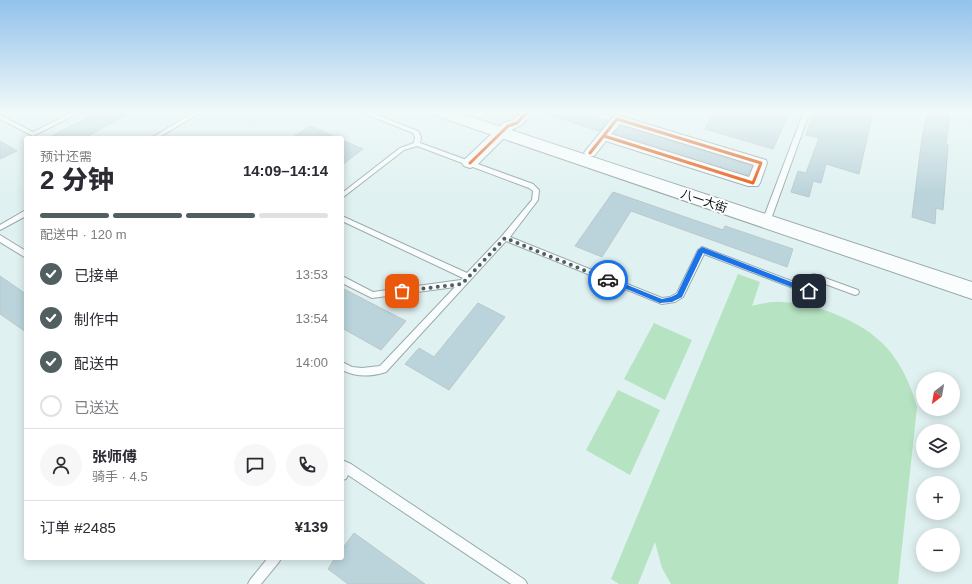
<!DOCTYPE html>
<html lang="zh">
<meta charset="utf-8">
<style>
body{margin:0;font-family:Arial,"Noto Sans SC",sans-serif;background:#f7f7f7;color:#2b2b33;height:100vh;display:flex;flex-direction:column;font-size:15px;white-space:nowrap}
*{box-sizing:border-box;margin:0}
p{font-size:13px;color:#7c7c81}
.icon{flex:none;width:22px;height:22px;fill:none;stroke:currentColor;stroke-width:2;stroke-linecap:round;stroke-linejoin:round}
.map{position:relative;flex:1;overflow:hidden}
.details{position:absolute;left:24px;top:136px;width:320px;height:424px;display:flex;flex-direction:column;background:#fff;border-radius:4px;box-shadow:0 2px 10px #0003}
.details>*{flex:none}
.needle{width:26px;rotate:211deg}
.tools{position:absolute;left:916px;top:372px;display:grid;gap:8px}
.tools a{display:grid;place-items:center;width:44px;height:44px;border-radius:50%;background:#fff;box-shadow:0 2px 10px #0003;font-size:20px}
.pin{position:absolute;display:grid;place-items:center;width:34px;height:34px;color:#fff;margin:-17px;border-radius:8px;box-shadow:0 2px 6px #0006}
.courier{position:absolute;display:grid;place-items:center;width:40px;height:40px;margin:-20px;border:3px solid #1a73e8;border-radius:50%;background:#fff;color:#222;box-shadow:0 1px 5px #0007}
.head em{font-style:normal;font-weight:800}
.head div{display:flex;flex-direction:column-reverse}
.head{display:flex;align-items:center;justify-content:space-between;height:68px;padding:0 16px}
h1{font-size:26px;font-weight:800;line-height:30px}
.bar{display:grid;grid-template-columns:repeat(4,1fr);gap:6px 4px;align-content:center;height:48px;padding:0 16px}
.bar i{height:5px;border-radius:3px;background:#e1e1e2}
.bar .on{background:#525f60}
.bar p{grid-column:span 4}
.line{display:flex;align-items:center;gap:10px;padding:0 16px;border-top:1px solid #e1e1e2}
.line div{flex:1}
.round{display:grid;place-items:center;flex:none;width:42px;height:42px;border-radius:21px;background:#f7f7f7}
ol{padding:0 16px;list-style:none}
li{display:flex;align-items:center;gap:12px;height:44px}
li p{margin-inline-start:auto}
li .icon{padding:4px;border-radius:50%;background:#525f60;color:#fff;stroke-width:4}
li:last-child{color:#7c7c81}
li i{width:22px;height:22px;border:2px solid #e1e1e2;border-radius:50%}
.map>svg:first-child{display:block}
.green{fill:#b6e3c2}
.building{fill:#bbd4db;stroke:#bbc8ca}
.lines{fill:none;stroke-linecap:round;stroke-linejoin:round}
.service-casing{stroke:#9ba9a9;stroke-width:2}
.minor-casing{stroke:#9ba9a9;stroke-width:2}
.tertiary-casing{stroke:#9ba9a9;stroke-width:2}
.secondary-casing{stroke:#9ba9a9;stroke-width:2}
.service{fill:#fafdfd;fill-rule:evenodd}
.minor{fill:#fafdfd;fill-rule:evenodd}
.tertiary{fill:#fafdfd;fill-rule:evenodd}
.secondary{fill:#fafdfd;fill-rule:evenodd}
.cycleway-casing{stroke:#fff;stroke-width:5}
.cycleway{stroke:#e8590c;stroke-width:3}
.route{fill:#1a73e8}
.done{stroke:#525f60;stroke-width:4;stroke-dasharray:0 7.2}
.labels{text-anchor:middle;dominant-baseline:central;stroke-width:4;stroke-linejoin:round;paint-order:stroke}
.street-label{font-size:12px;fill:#061112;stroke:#fff}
</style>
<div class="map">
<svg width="972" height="584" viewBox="0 0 972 584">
<rect width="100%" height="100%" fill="#e0f1f1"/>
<g class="green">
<path d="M738,274l22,8 -8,24c9,-2 20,-5 30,-4 37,1 88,22 110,52 12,16 20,35 25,53l-19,177h-227l-9,-16 -7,-26 -17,42h-19l-8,-5z"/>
<path d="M654,323l38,17 -27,60 -41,-21z"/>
<path d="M618,390l42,20 -30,65 -44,-25z"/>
</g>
<g class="building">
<path d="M100,111h34l-50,27h-36z"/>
<path d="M543,111h33l32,10 -9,10 -56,-18z"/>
<path d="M715,111h75l-17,38 -68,-20z"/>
<path d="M814,111h36l22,6 -13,57 -33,-10 -5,19 -8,-2 -4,16 -18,-5 7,-21 8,2 13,-35 -13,-3z"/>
<path d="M928,111h11l11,3 -4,30 2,1 -5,65 -7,-2 -1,16 -23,-7 10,-79z"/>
<path d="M310,126l28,12h-47z"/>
<path d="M620,126l132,40 -4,9 -134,-42z"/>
<path d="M342,140l21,9 -21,16z"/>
<path d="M0,141l17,10 -17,8z"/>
<path d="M613,192l110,38 2,-4 68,23 -6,18 -156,-56 -29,46 -27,-11z"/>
<path d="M0,276l26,18v38l-26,-18z"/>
<path d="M342,288l64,33 -25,29 -39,-22z"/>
<path d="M478,303l27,14 -56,73 -44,-26 14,-16 15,9z"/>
<path d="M354,533l71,51h-77l-20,-15 7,-11h7v-9z"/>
</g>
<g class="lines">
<defs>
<g id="service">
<path d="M75,111h7l-49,25 -33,-17v-4l33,17z"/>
<path d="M196,111h7l-45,27h-7z"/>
<path d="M358,111h8l52,20 3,6 -1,6 113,41 6,6 -1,10 -28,37 152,61 8,-1 7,-4 21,-43 4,-3 105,40 4,-12 3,-1 44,16 1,2 -1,2 -3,1 -38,-14 -5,12 -3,1 -105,-40 -21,43 -8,5 -13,2 -156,-63 -120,131c-15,5 -30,5 -44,-2v-8l10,5 10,1 18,-2 75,-79 -83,11 -30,-15v-7l31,16 88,-12 2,-2 -121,-57v-5l125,57 35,-37 30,-36 1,-9 -4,-3 -112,-42 -13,4 -62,48v-5l58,-45 14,-5 1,-6 -2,-4z"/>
<path d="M804,111h6l-40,111 -4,2h-3l-1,-2z"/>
<path d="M24,211h2v5l-26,14v-5z"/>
<path d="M0,235l26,16v7l-26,-16z"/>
<path d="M342,460l9,4 174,116 2,4h-16l-163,-109 -2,4 -4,1z"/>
<path d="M268,558h13l-2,4 -18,22h-13l2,-4z"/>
</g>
<g id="minor">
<path d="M522,111h12c-7,10 -17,21 -30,18l-2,-3 2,-3 9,-3z"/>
<path d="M617,115l149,45 1,3 -7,20 -2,3h-10l-142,-45 -12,15h-8l-2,-3 2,-3 27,-33zM620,124l134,41 -5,12 -138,-43z"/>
</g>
<path id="tertiary" d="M508,122l5,1 2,3 -2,3 -37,37 -6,2 -6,-2 -2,-3 2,-3 39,-37z"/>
<path id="secondary" d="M429,111h24l519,171v17l-541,-185z"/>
</defs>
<use href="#service" class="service-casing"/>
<use href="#minor" class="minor-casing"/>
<use href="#tertiary" class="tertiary-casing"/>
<use href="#secondary" class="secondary-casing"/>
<use href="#service" class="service"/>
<use href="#minor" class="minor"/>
<use href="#tertiary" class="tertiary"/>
<use href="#secondary" class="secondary"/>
<defs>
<g id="cycleway">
<path d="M590,153l27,-34 144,44 -8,20 -149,-47"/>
<path d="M470,163l38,-37 9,-3 11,-12"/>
</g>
</defs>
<use href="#cycleway" class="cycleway-casing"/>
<use href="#cycleway" class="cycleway"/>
</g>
<linearGradient id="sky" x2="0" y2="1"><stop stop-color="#92c1ec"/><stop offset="0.58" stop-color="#f1f9f9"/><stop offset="1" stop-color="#f1f9f9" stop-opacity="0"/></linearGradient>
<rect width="972" height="193" fill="url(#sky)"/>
<path class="route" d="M702,247l110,43 1,1 -6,2 -104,-40 -21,44 -10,5 -12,1 -55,-23 5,-2 52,21 9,-2 6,-3 21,-44z"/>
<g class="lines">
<path class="done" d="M402,291l60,-7 43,-46 103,42"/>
</g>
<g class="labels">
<g class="street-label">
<text transform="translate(704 201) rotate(19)">八一大街</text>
</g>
</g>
</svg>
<div class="tools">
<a><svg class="needle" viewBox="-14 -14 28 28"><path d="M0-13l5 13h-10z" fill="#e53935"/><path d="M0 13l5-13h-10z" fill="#7c7c81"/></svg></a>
<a><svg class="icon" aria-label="layers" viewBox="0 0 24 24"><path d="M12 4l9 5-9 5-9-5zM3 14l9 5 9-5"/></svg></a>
<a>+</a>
<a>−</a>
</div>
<div class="pin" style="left:402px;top:291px;background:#ea580c"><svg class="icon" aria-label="bag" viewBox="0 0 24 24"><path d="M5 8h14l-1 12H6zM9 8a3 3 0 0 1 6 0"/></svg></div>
<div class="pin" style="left:809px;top:291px;background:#1f2937"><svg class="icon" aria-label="home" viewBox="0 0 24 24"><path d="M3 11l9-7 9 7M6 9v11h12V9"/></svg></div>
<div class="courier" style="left:608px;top:280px"><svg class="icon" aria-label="car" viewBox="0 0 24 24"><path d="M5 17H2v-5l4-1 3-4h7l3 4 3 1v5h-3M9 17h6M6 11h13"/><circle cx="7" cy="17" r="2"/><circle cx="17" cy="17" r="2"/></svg></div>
<section class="details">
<div class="head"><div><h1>2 分钟</h1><p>预计还需</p></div><em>14:09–14:14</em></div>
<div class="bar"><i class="on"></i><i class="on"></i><i class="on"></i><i></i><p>配送中 · 120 m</p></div>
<ol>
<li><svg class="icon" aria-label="check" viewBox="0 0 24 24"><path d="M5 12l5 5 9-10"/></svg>已接单<p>13:53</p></li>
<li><svg class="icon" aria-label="check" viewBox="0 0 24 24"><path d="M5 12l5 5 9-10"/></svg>制作中<p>13:54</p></li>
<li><svg class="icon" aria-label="check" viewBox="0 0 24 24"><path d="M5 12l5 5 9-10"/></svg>配送中<p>14:00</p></li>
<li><i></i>已送达</li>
</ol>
<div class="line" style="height:72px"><a class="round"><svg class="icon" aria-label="person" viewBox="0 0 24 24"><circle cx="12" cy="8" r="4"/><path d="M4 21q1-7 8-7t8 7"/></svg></a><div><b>张师傅</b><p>骑手 · 4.5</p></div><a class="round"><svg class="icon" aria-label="chat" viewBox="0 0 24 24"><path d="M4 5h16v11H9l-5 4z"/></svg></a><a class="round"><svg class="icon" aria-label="phone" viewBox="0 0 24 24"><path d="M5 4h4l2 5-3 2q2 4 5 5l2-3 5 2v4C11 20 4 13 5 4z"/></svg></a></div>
<div class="line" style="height:52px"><div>订单 #2485</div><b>¥139</b></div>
</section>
</div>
